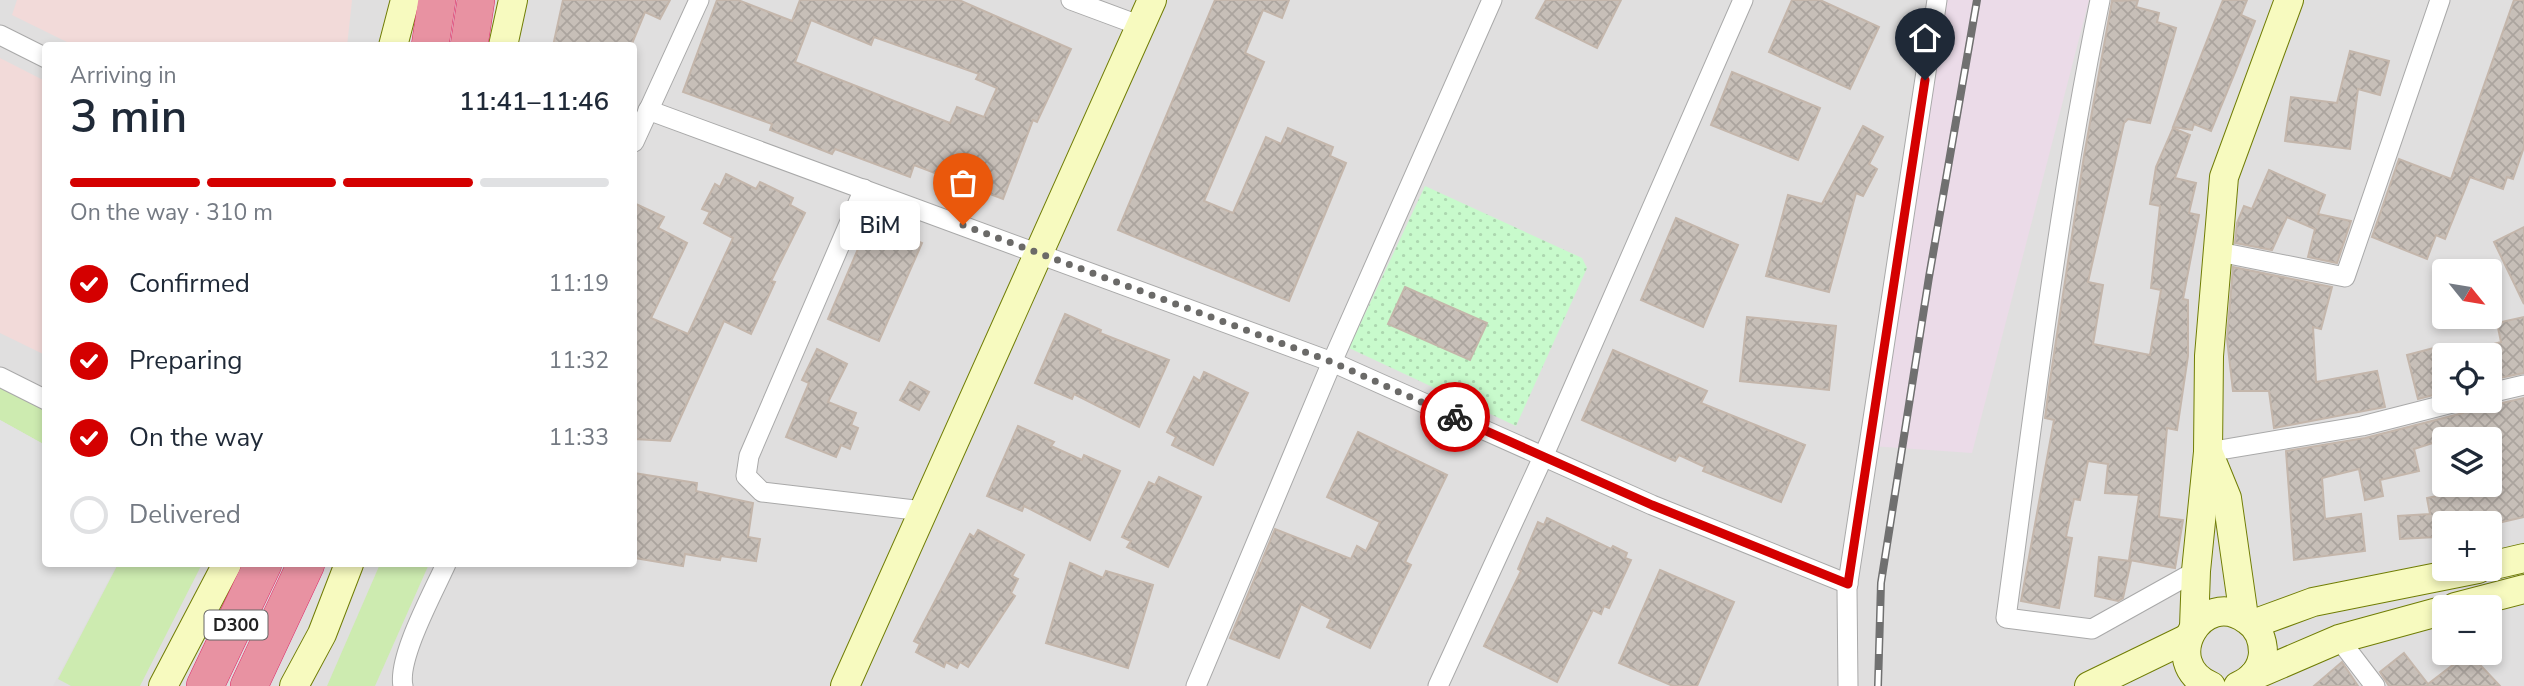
<!DOCTYPE html>
<meta charset="utf-8">
<style>
body{margin:0;font-family:"Nunito Sans",sans-serif;background:#f2f2f3;color:#1f2937;height:100vh;display:flex;flex-direction:column;font-size:26px;white-space:nowrap}
*{box-sizing:border-box;margin:0}
p{font-size:23px;color:#747a83}
.icon{flex:none;width:38px;height:38px;fill:none;stroke:currentColor;stroke-width:2;stroke-linecap:round;stroke-linejoin:round}
.map{position:relative;flex:1;overflow:hidden}
.side{position:absolute;left:42px;top:42px;width:595px;height:525px;display:flex;flex-direction:column;background:#fff;border-radius:7px;box-shadow:0 4px 10px #0003}
.side>*{flex:none}
.needle{width:46px;rotate:120deg}
.fabs{position:absolute;left:2432px;top:259px;display:grid;gap:14px}
.fabs a{display:grid;place-items:center;width:70px;height:70px;border-radius:7px;background:#fff;box-shadow:0 4px 10px #0003;font-size:35px}
.pin{position:absolute;display:grid;place-items:center;width:60px;height:60px;color:#fff;margin:-72px -30px;border-radius:50% 50% 50% 0;rotate:-45deg;box-shadow:0 0 7px #0007}
.pin .icon{rotate:45deg}
.courier{position:absolute;display:grid;place-items:center;width:70px;height:70px;margin:-35px;border:5px solid #d40000;border-radius:50%;background:#fff;color:#222;box-shadow:0 2px 9px #0007}
.bubble{position:absolute;height:49px;border-radius:7px;background:#fff;box-shadow:0 4px 10px #0003;font-size:23px;font-weight:600;line-height:49px;text-align:center}
.headline em{font-style:normal;font-weight:600}
.headline div{display:flex;flex-direction:column-reverse}
.headline{display:flex;align-items:center;justify-content:space-between;height:119px;padding:0 28px}
h1{font-size:46px;font-weight:600;line-height:52px}
.bar{display:grid;grid-template-columns:repeat(4,1fr);gap:10px 7px;align-content:center;height:84px;padding:0 28px}
.bar i{height:9px;border-radius:5px;background:#e0e1e3}
.bar .active{background:#d40000}
.bar p{grid-column:span 4}
ol{padding:0 28px;list-style:none}
li{display:flex;align-items:center;gap:21px;height:77px}
li p{margin-inline-start:auto}
li .icon{padding:7px;border-radius:50%;background:#d40000;color:#fff;stroke-width:4}
li:last-child{color:#747a83}
li i{width:38px;height:38px;border:4px solid #e0e1e3;border-radius:50%}
.map>svg:first-child{display:block}
.residential{fill:#e0dfdf;fill-rule:evenodd}
.commercial{fill:#f2dad9}
.railway{fill:#ebdbe8}
.grass{fill:#cdebb0}
.park{fill:url(#park-dots)}
.parking{fill:#e2e2e2}
.building{fill:url(#building-cross-hatch);stroke:#c4b6ab;stroke-width:2;fill-rule:evenodd}
.lines{fill:none;stroke-linecap:round;stroke-linejoin:round}
.street-casing{stroke:#a9a9a9;stroke-width:21}
.secondary-casing{stroke:#707d05;stroke-width:30}
.highway-casing{stroke:#dc2a67;stroke-width:38}
.street{stroke:#fff;stroke-width:19}
.secondary{stroke:#f7fabf;stroke-width:28}
.highway{stroke:#e892a2;stroke-width:37}
.rail-casing{stroke:#707070;stroke-width:8}
.rail{stroke:#fff;stroke-width:5;stroke-dasharray:16;stroke-linecap:butt}
.done{stroke:#6b6a68;stroke-width:7;stroke-dasharray:0 12.6}
.route{stroke:#d40000;stroke-width:9}
.labels{text-anchor:middle;dominant-baseline:central;stroke-width:5;stroke-linejoin:round;paint-order:stroke}
.shield{fill:#fff;stroke:#646464;stroke-width:2}
.shield-label{font-size:18px;font-weight:bold;fill:#222}
</style>
<div class="map">
<svg width="2524" height="686" viewBox="0 0 2524 686">
<defs>
<pattern id="park-dots" width="8" height="8" patternUnits="userSpaceOnUse" patternTransform="scale(1.75)"><rect width="8" height="8" fill="#c8facc"/><path d="M2 2h.1M6 6h.1" fill="none" stroke="#acd6af" stroke-width="1.8" stroke-linecap="round"/></pattern>
<pattern id="building-cross-hatch" width="8" height="8" patternUnits="userSpaceOnUse" patternTransform="scale(1.75)"><rect width="8" height="8" fill="#c7bfb8"/><path d="M0 0l8 8M0 8l8-8" fill="none" stroke="#aba49e"/></pattern>
</defs>
<rect width="100%" height="100%" fill="#f2efe9"/>
<path class="residential" d="M0,0h2524v686h-2524zM46,46h588v518h-588zM2445,271h45v46h-45zM2445,355h45v46h-45zM2445,439h45v46h-45zM2445,523h45v46h-45zM2445,607h45v46h-45z"/>
<g class="commercial">
<path d="M17,0h335l-5,46 -274,-1 -61,-30z"/>
<path d="M0,58l45,23v274l-45,-22z"/>
</g>
<path class="railway" d="M1946,0h143l-117,453 -101,-7z"/>
<g class="grass">
<path d="M0,386l45,24v35l-45,-25z"/>
<path d="M118,564h84l-62,122h-69l-13,-7z"/>
<path d="M380,564h49l-54,122h-48z"/>
</g>
<path class="park" d="M1425,186l157,72 5,10 -71,158 -167,-78z"/>
<path class="parking" d="M0,420l45,25 1,119h71l-64,122h-53z"/>
<g class="building">
<path d="M563,0h107l-10,19 -15,-7 -14,34h-78z"/>
<path d="M717,0h21l54,21 8,-21h159l112,49 -34,73 -4,-2 -30,79 -89,-34 -4,12 -75,-28 -3,5 -62,-24 2,-6 -89,-32zM811,20l60,25 3,-8 105,37 -3,5 21,9 -13,29 -27,-10 -7,16 -155,-61z"/>
<path d="M1215,0h74l-7,18 -19,-8 -18,43 19,9 -60,139 29,12 33,-76 15,7 7,-16 45,19 -3,9 16,7 -57,138 -171,-71z"/>
<path d="M1546,0h75l-24,48 -61,-30z"/>
<path d="M1792,0h28l59,27 -29,62 -81,-37z"/>
<path d="M2138,0l-2,7 23,6 -2,9 19,6 -26,95 -22,-4 -4,4 -36,159 15,3 -10,59 57,11 11,-65 -10,-2 9,-82 -10,-2 6,-37 17,-39 17,7 -15,43 21,5 -7,30 10,2 -16,84 5,1v56l-11,74 -10,-2 -8,89 24,3 -8,48 -46,-8 10,-65 -34,-2 3,-29 -20,-3 -8,39 -6,-1 -8,38 6,1 -13,70 -38,-7 33,-181 -9,-2 4,-31 35,-231 28,-155z"/>
<path d="M2223,0h24l-6,15 14,6 -19,49 -25,61 -17,-7 -2,6 -19,-3z"/>
<path d="M2514,0h10v147l-11,32 -6,-2 -4,12 -33,-12 -25,62 -9,-4 -9,24 -55,-22 27,-78 52,20z"/>
<path d="M2350,51l39,10 -9,34 -22,-6 -8,60 -65,-8 6,-44 46,6z"/>
<path d="M1732,72l88,36 -22,52 -87,-35z"/>
<path d="M1863,126l20,11 -14,27 8,5 -14,27 -7,-3 -27,99 -63,-16 22,-81 34,9z"/>
<path d="M2269,170l56,25 -7,19 33,7 -14,42 -29,-6 7,-28 -28,-12 -15,33 -37,-7 2,-20 7,-17 8,3z"/>
<path d="M726,174l30,15 4,-7 33,16 -3,7 15,8 -34,68 4,1 -24,52 -27,-13 -54,120 -36,-2v-236l30,14 -6,11 29,15 -36,75 37,16 45,-96 -29,-15 6,-11 -8,-3 13,-25 5,3z"/>
<path d="M1676,218l62,27 -35,82 -62,-27z"/>
<path d="M870,221l52,22 -43,98 -51,-22z"/>
<path d="M2524,227v77l-30,-62z"/>
<path d="M2233,267l99,20 -11,42 -8,-2 3,55 61,-11 8,36 -111,21 -5,-37h-36l-6,-52z"/>
<path d="M1405,287l82,36 -17,37 -82,-36z"/>
<path d="M1065,314l36,16 -1,3 69,27 -30,67 -65,-33 -2,5 -37,-16z"/>
<path d="M1747,317l89,9 -7,64 -89,-9z"/>
<path d="M2524,317v56l-34,7v-35l11,-3 -4,-19z"/>
<path d="M2445,345v47l-27,7 -11,-44z"/>
<path d="M817,349l30,15 -19,38 28,11 -5,12 7,3 -8,21 -9,-4 -5,12 -50,-20 23,-54 -7,-3z"/>
<path d="M1613,350l94,41 -6,12 104,42 -24,57 -78,-31 2,-4 -26,-12 -4,6 -93,-41z"/>
<path d="M1204,372l44,21 -35,72 -41,-20 4,-8 -9,-5 27,-55 6,4z"/>
<path d="M910,382l19,10 -10,18 -19,-10z"/>
<path d="M2524,398v119l-26,6h-63l1,14 -36,2 -2,-23 32,-2 -3,-16 63,-13v-46h-45l-31,10 5,22 -39,9 3,16 -18,4 -6,-31 -37,9 3,41 36,-5 4,37 -71,9 -8,-109 79,-13 98,-25 9,-9 9,-2 12,3z"/>
<path d="M1018,426l36,16 -3,4 31,14 2,-5 36,16 -30,69 -66,-34 -2,5 -35,-15z"/>
<path d="M1358,432l89,43 -42,87 6,3 -41,83 -43,-21 4,-8 -30,-15 -22,54 -49,-20 45,-109 76,30 6,-13 9,5 14,-29 -53,-25z"/>
<path d="M634,473l63,10 -1,8 57,12 -5,34 12,2 -4,22 -35,-5 -1,4 -35,-6 -2,12 -49,-8z"/>
<path d="M1159,477l42,20 -33,70 -41,-20 4,-6 -9,-4 27,-55 6,3z"/>
<path d="M1547,518l64,31 2,-3 14,7 -2,5 6,2 -22,48 -5,-2 -3,8 -8,-4 -36,72 -73,-36 37,-75 -3,-2 20,-47 6,3z"/>
<path d="M978,530l46,25 -12,21 6,3 -7,14 4,3 -47,71 -8,-5 -3,6 -11,-6 -2,5 -28,-15 4,-8 -6,-3 56,-107 4,3z"/>
<path d="M2099,557l32,4 -8,37 -5,3 -23,-5z"/>
<path d="M1070,563l33,15 3,-7 47,14 -25,83 -82,-25z"/>
<path d="M1660,570l74,32 -37,84h-24l-54,-23z"/>
<path d="M2404,653l24,31 26,-20 -10,-11h25l31,33h-111l-9,-14z"/>
<path d="M2342,662l16,24h-44z"/>
</g>
<g class="lines">
<defs>
<g id="street">
<path d="M1071,0l70,26"/>
<path d="M2100,0c-42,204 -66,411 -94,618l86,11 104,-58"/>
<path d="M0,35l46,23"/>
<path d="M648,110l684,252 320,143 196,79"/>
<path d="M634,142l65,-142"/>
<path d="M864,189l-115,267 -3,20 16,16 161,19"/>
<path d="M2219,252l126,25 95,-277"/>
<path d="M0,377l46,23"/>
<path d="M2490,393l34,-8"/>
<path d="M2208,452l154,-26 98,-25"/>
<path d="M2339,639l36,47"/>
<path d="M403,686c-6,-28 31,-95 43,-122"/>
<path d="M1196,686l136,-324 160,-362"/>
<path d="M1438,686l105,-229 200,-457"/>
<path d="M1848,686l-1,-97 90,-589"/>
</g>
<g id="secondary">
<path d="M393,46l12,-46"/>
<path d="M503,46l10,-46"/>
<path d="M2209,454l18,44 17,119"/>
<path d="M2490,566l34,-8"/>
<path d="M2455,607l69,-18"/>
<path d="M2253,624l60,-22 165,-33"/>
<path d="M2194,627l2,-56 12,-119 1,-96 15,-179 65,-177"/>
<path d="M2253,676l86,-37 106,-29"/>
<path d="M163,686l64,-122"/>
<path d="M294,686l28,-52 27,-70"/>
<path d="M845,686l307,-686"/>
<path d="M2089,686l99,-48"/>
<path d="M2211,686c-54,-23 -9,-100 36,-66 11,7 16,20 16,33 -1,15 -11,27 -25,33"/>
</g>
<g id="highway">
<path d="M430,46l7,-46"/>
<path d="M469,46l7,-46"/>
<path d="M205,686l58,-122"/>
<path d="M249,686l57,-122"/>
</g>
</defs>
<use href="#street" class="street-casing"/>
<use href="#secondary" class="secondary-casing"/>
<use href="#highway" class="highway-casing"/>
<use href="#street" class="street"/>
<use href="#secondary" class="secondary"/>
<use href="#highway" class="highway"/>
<defs>
<path id="rail" d="M1878,686l3,-103 48,-306 48,-277"/>
</defs>
<use href="#rail" class="rail-casing"/>
<use href="#rail" class="rail"/>
</g>
<g class="lines">
<path class="done" d="M963,225l369,137 123,55"/>
<path class="route" d="M1455,417l197,88 196,79 77,-504"/>
</g>
<g class="labels">
<rect class="shield" x="204.5" y="610.5" width="63" height="29" rx="5"/>
<g class="shield-label">
<text x="236" y="625">D300</text>
</g>
</g>
</svg>
<div class="fabs">
<a><svg class="needle" viewBox="-14 -14 28 28"><path d="M0-13l5 13h-10z" fill="#e53935"/><path d="M0 13l5-13h-10z" fill="#747a83"/></svg></a>
<a><svg class="icon" aria-label="locate" viewBox="0 0 24 24"><circle cx="12" cy="12" r="6"/><path d="M12 2v4M12 18v4M2 12h4M18 12h4"/></svg></a>
<a><svg class="icon" aria-label="layers" viewBox="0 0 24 24"><path d="M12 4l9 5-9 5-9-5zM3 14l9 5 9-5"/></svg></a>
<a>+</a>
<a>−</a>
</div>
<div class="pin" style="left:963px;top:225px;background:#ea580c"><svg class="icon" aria-label="bag" viewBox="0 0 24 24"><path d="M5 8h14l-1 12H6zM9 8a3 3 0 0 1 6 0"/></svg></div>
<div class="pin" style="left:1925px;top:80px;background:#1f2937"><svg class="icon" aria-label="home" viewBox="0 0 24 24"><path d="M3 11l9-7 9 7M6 9v11h12V9"/></svg></div>
<div class="courier" style="left:1455px;top:417px"><svg class="icon" aria-label="bike" viewBox="0 0 24 24"><circle cx="6" cy="16" r="4"/><circle cx="18" cy="16" r="4"/><path d="M6 16l4-8h5l3 8M10 8l3 8H6M13 5h3"/></svg></div>
<div class="bubble" style="left:840px;top:201px;width:80px">BiM</div>
<section class="side">
<div class="headline"><div><h1>3 min</h1><p>Arriving in</p></div><em>11:41–11:46</em></div>
<div class="bar"><i class="active"></i><i class="active"></i><i class="active"></i><i></i><p>On the way · 310 m</p></div>
<ol>
<li><svg class="icon" aria-label="check" viewBox="0 0 24 24"><path d="M5 12l5 5 9-10"/></svg>Confirmed<p>11:19</p></li>
<li><svg class="icon" aria-label="check" viewBox="0 0 24 24"><path d="M5 12l5 5 9-10"/></svg>Preparing<p>11:32</p></li>
<li><svg class="icon" aria-label="check" viewBox="0 0 24 24"><path d="M5 12l5 5 9-10"/></svg>On the way<p>11:33</p></li>
<li><i></i>Delivered</li>
</ol>
</section>
</div>
